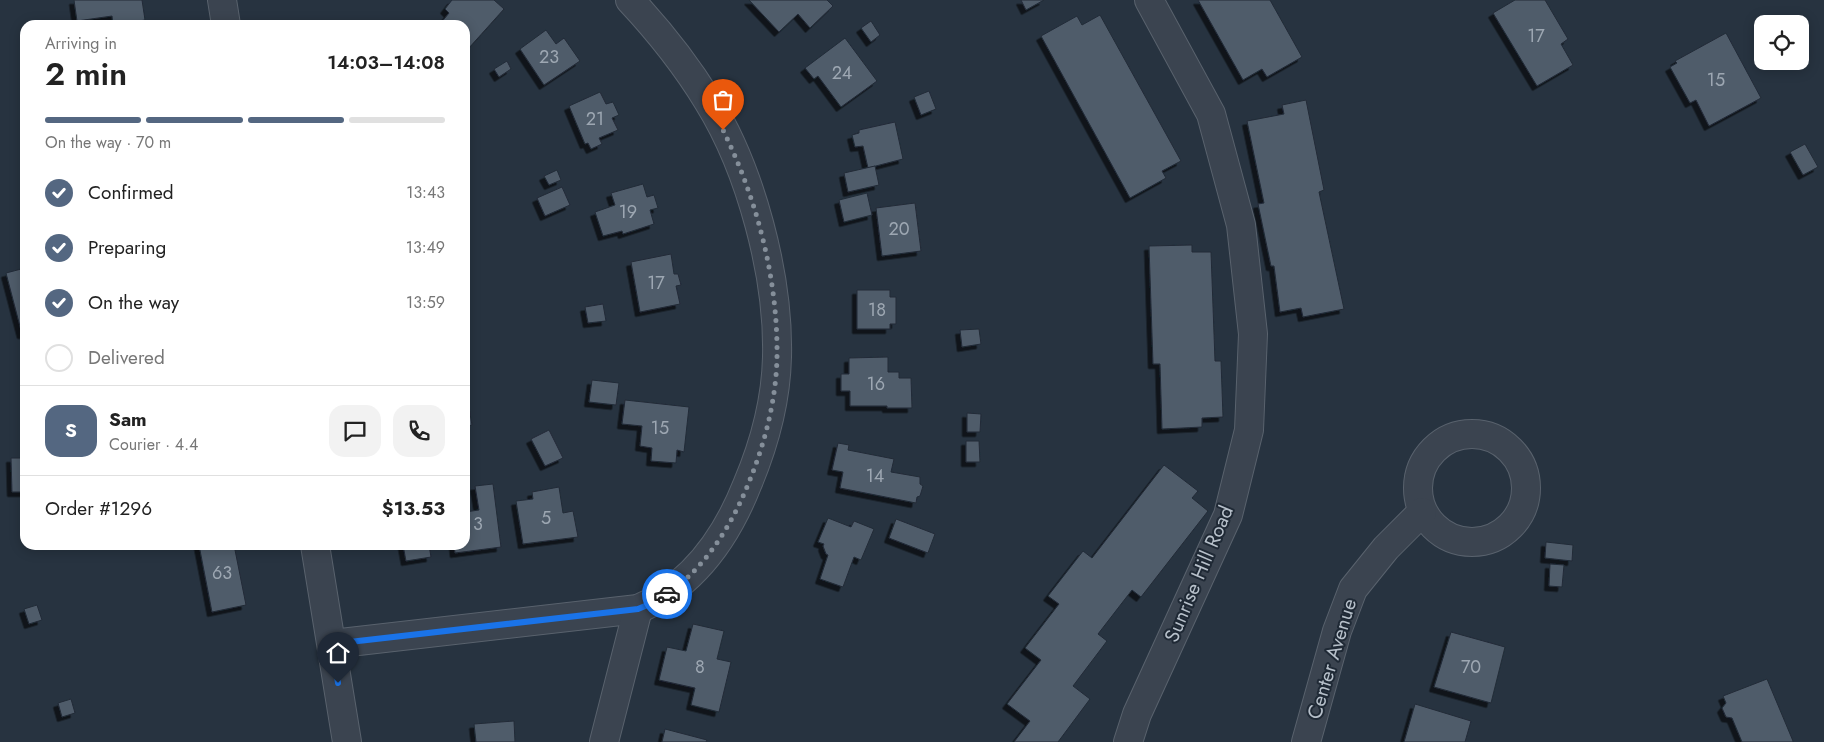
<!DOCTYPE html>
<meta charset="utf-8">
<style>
body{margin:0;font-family:Jost,sans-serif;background:#f2f2f2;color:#222;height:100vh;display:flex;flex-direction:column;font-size:19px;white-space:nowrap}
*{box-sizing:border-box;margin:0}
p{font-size:16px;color:#767676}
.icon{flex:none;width:28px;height:28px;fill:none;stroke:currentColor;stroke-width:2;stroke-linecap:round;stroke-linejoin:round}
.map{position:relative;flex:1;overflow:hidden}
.side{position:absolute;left:20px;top:20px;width:450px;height:530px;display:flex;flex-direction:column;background:#fff;border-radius:15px;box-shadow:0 2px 12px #0003}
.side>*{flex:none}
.controls{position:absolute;left:1754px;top:15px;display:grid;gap:10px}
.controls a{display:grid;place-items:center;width:55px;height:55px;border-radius:10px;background:#fff;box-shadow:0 2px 12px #0003;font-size:25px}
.pin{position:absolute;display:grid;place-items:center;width:42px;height:42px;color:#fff;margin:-51px -21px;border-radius:50% 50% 50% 0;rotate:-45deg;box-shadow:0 0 5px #0007}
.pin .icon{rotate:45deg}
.courier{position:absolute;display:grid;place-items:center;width:50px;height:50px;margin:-25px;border:4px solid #1a73e8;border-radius:50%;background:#fff;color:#222;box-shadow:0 1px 6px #0007}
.head em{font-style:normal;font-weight:600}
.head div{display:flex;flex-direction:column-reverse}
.head{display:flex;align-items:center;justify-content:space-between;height:85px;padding:0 25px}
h1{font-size:32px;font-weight:600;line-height:38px}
.bar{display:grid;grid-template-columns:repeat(4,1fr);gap:8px 5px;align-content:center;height:60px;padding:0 25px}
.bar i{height:6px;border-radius:4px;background:#e0e0e0}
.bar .current{background:#546781}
.bar p{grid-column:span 4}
.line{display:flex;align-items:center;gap:12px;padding:0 25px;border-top:1px solid #e0e0e0}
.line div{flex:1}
.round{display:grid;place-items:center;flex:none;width:52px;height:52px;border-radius:15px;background:#f2f2f2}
ol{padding:0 25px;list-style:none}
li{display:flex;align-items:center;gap:15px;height:55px}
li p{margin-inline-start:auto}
li .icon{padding:5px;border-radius:50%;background:#546781;color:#fff;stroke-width:4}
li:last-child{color:#767676}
li i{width:28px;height:28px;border:2px solid #e0e0e0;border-radius:50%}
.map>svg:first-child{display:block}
.building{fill:#505c6b;stroke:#222b37;filter:url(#shadow)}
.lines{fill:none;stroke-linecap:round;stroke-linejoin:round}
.minor-casing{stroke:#59626d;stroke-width:30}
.minor{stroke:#3b4450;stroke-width:28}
.done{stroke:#858f9a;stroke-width:5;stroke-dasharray:0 9}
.route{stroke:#1a73e8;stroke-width:6}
.labels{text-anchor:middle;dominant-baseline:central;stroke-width:4;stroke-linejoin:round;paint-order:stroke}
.number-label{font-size:18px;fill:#9da7b2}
.street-label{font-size:20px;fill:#b7c0ca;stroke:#1f2935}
</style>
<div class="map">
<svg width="1824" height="742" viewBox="0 0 1824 742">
<defs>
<filter id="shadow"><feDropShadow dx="-4.5" dy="4.5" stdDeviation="0" flood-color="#0009"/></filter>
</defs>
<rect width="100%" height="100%" fill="#273340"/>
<g class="building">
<path d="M74,0h68l3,20 -32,5 -1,-9 -35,5z"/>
<path d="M452,0h42l10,9 -36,40 -3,-3v-21h-24l-1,-1 9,-11 -4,-4z"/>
<path d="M749,0h78l6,6 -23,22 -12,-14 -19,18z"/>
<path d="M1021,0h23l-18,10z"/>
<path d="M1198,0h72l32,57 -35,20 -5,-8 -19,11z"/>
<path d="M1515,0h30l23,39 -7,5 12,21 -36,21 -44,-73z"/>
<path d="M1100,15l81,146 -19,10 4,7 -36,20 -89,-162 36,-20 5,9z"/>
<path d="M871,21l9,14 -9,7 -10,-14z"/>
<path d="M546,30l10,14 8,-6 16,23 -36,24 -24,-36z"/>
<path d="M1726,33l35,65 -52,28 -13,-26 -6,3 -20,-36 7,-4 -2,-2z"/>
<path d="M845,38l32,43 -36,26 -23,-31 -4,3 -9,-11z"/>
<path d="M507,61l4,8 -12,8 -5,-8z"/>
<path d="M929,91l7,18 -15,6 -7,-18z"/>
<path d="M600,92l6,12 7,-2 6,13 -7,3 6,12 -19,8 3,6 -11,5 -3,-6 -3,1 -16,-38z"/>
<path d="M1306,100l18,90 -5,2 25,117 -41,8 -2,-9 -21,4 -6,-46h-3l-13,-62 6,-1 -17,-82 37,-7 -2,-9z"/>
<path d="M895,122l8,37 -35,9 -5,-22 -8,1 -3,-12 7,-2v-3z"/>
<path d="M1805,144l13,23 -15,8 -13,-23z"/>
<path d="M875,166l4,19 -31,7 -4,-19z"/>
<path d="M557,170l4,10 -12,5 -5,-9z"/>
<path d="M643,184l4,13 7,-2 4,13 -8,2 4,14 -31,10 -1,-3 -19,5 -8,-24 20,-7 -4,-12z"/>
<path d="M562,187l8,18 -25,11 -8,-18z"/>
<path d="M867,193l5,22 -28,7 -5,-22z"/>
<path d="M915,203l6,48 -39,5 -6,-48z"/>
<path d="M1192,245v7h19l4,109h6l2,56 -21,1v9l-40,2 -2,-65h-7l-4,-118z"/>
<path d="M671,254l3,20h4l3,11 -5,1 4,18 -40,8 -9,-50z"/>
<path d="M25,268v66h-3l-16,-61z"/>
<path d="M857,290h33v7h6v27h-6v5h-33z"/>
<path d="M603,304l3,17 -18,2 -3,-16z"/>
<path d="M979,329l2,15 -19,3 -2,-17z"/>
<path d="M888,357v15h11v6h12l1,30h-25v-2h-37v-15h-9v-17h8v-16z"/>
<path d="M592,380l27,3 -3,22 -27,-3z"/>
<path d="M625,400l64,7 -5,45 -7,-2 -1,13 -25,-2 1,-13 -12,-2 2,-20 -20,-2z"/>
<path d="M465,403h3l4,22 -7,2z"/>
<path d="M967,413l14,1 -1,18h-13z"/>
<path d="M549,430l14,28 -18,8 -14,-27z"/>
<path d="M966,441h13l1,21h-14z"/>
<path d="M838,443l11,2 -1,5 46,9 -3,13 29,5v7l3,2 -3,10 -3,1 -1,6 -76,-15 3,-16 -11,-2z"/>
<path d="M11,458h14v34h-13z"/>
<path d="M1164,465l34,26 -6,7 16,13 -67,86 -9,-7 -34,44 9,7 -34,45 17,13 -32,43h-44l16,-21 -23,-17 34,-44 -16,-12 34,-44 -11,-8 35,-45 9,7z"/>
<path d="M493,484l8,63 -46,6 -1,-8h11v-33l14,-2 -4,-24z"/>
<path d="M559,487l4,26 10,-2 5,26 -55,7 -7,-43 17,-2 -1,-7z"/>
<path d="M828,518l23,9 3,-6 20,8 -13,31 -7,-3 -11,30 -23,-8 8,-24 -2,-1 -3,-8 1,-2 -6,-2z"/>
<path d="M896,519l39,15 -7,19 -39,-15z"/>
<path d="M1546,542l27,3 -1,16 -27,-3z"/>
<path d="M199,545h35l12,60 -34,7z"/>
<path d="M403,545h26l2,12 -25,4z"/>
<path d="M1550,564l14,1 -2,22 -13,-1z"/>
<path d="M37,605l5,15 -13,4 -5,-15z"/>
<path d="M693,624l31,7 -7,28 14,3 -12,50 -28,-7 4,-17 -36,-8 8,-33 19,4z"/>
<path d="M1451,632l54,15 -14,56 -57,-16z"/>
<path d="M1767,679l26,62v1h-51l-10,-24 -6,-1 -4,-9 4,-5 -3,-7z"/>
<path d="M71,699l4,14 -13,4 -4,-14z"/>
<path d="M1415,704l56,17 -6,21h-61z"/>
<path d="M514,721l1,21h-39l-2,-18z"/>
<path d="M665,729l42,11 -1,2h-44z"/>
</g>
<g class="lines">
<defs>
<g id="minor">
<path d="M222,0l4,25"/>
<circle cx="1472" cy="488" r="54"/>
<path d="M315,545l32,197"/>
<path d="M332,644l306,-35c54,-23 88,-71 109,-124 17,-40 29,-84 30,-128 2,-81 -26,-187 -69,-256 -22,-36 -49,-70 -78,-101"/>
<path d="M604,742l34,-133"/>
<path d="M1128,742l9,-28 91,-199 21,-85 4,-96 -12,-109 -30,-111 -62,-114"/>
<path d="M1306,742l31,-111 16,-42 33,-41 36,-36"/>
</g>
</defs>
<use href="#minor" class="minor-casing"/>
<use href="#minor" class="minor"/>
</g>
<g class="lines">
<path class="done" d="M667,594c31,-21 54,-53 71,-87 22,-46 38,-99 39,-150 1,-78 -20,-158 -54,-227"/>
<path class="route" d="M338,683l-6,-39 306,-35 19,-8 10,-7"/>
</g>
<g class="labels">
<g class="number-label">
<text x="1536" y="36">17</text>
<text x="549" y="57">23</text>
<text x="842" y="73">24</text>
<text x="1716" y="80">15</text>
<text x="595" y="119">21</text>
<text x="628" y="212">19</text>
<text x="899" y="229">20</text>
<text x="656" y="283">17</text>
<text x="877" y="310">18</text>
<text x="876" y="384">16</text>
<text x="660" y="428">15</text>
<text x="875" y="476">14</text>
<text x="546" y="518">5</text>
<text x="478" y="524">3</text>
<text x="222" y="573">63</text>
<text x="700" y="667">8</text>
<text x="1471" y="667">70</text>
</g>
<g class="street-label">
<text transform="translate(1199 574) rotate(-67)">Sunrise Hill Road</text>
<text transform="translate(1332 659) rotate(-73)">Center Avenue</text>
</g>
</g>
</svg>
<div class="controls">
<a><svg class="icon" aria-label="locate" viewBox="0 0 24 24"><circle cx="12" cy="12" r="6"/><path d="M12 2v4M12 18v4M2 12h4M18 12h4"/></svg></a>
</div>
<div class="pin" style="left:723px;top:130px;background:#ea580c"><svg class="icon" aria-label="bag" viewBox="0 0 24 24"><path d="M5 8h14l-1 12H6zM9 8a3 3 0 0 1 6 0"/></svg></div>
<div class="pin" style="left:338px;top:683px;background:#1f2937"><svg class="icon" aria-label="home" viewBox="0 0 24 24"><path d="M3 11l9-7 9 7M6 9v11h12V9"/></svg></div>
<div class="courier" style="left:667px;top:594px"><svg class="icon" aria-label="car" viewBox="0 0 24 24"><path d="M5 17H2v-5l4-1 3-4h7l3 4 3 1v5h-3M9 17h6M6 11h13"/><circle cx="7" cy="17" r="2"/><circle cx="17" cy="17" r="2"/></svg></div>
<section class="side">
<div class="head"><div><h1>2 min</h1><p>Arriving in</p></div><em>14:03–14:08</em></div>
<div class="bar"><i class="current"></i><i class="current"></i><i class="current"></i><i></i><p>On the way · 70 m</p></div>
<ol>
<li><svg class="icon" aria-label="check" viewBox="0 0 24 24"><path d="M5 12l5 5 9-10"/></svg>Confirmed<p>13:43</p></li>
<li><svg class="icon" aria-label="check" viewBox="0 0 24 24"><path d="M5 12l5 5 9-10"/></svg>Preparing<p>13:49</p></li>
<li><svg class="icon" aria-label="check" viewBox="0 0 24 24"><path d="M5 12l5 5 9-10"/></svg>On the way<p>13:59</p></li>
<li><i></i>Delivered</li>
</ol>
<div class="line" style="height:90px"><b class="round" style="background:#546781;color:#fff">S</b><div><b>Sam</b><p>Courier · 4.4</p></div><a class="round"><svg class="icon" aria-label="chat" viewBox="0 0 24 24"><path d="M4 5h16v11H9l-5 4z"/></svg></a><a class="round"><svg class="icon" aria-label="phone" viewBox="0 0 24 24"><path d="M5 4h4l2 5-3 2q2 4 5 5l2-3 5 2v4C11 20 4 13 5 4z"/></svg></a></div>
<div class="line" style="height:65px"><div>Order #1296</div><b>$13.53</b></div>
</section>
</div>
